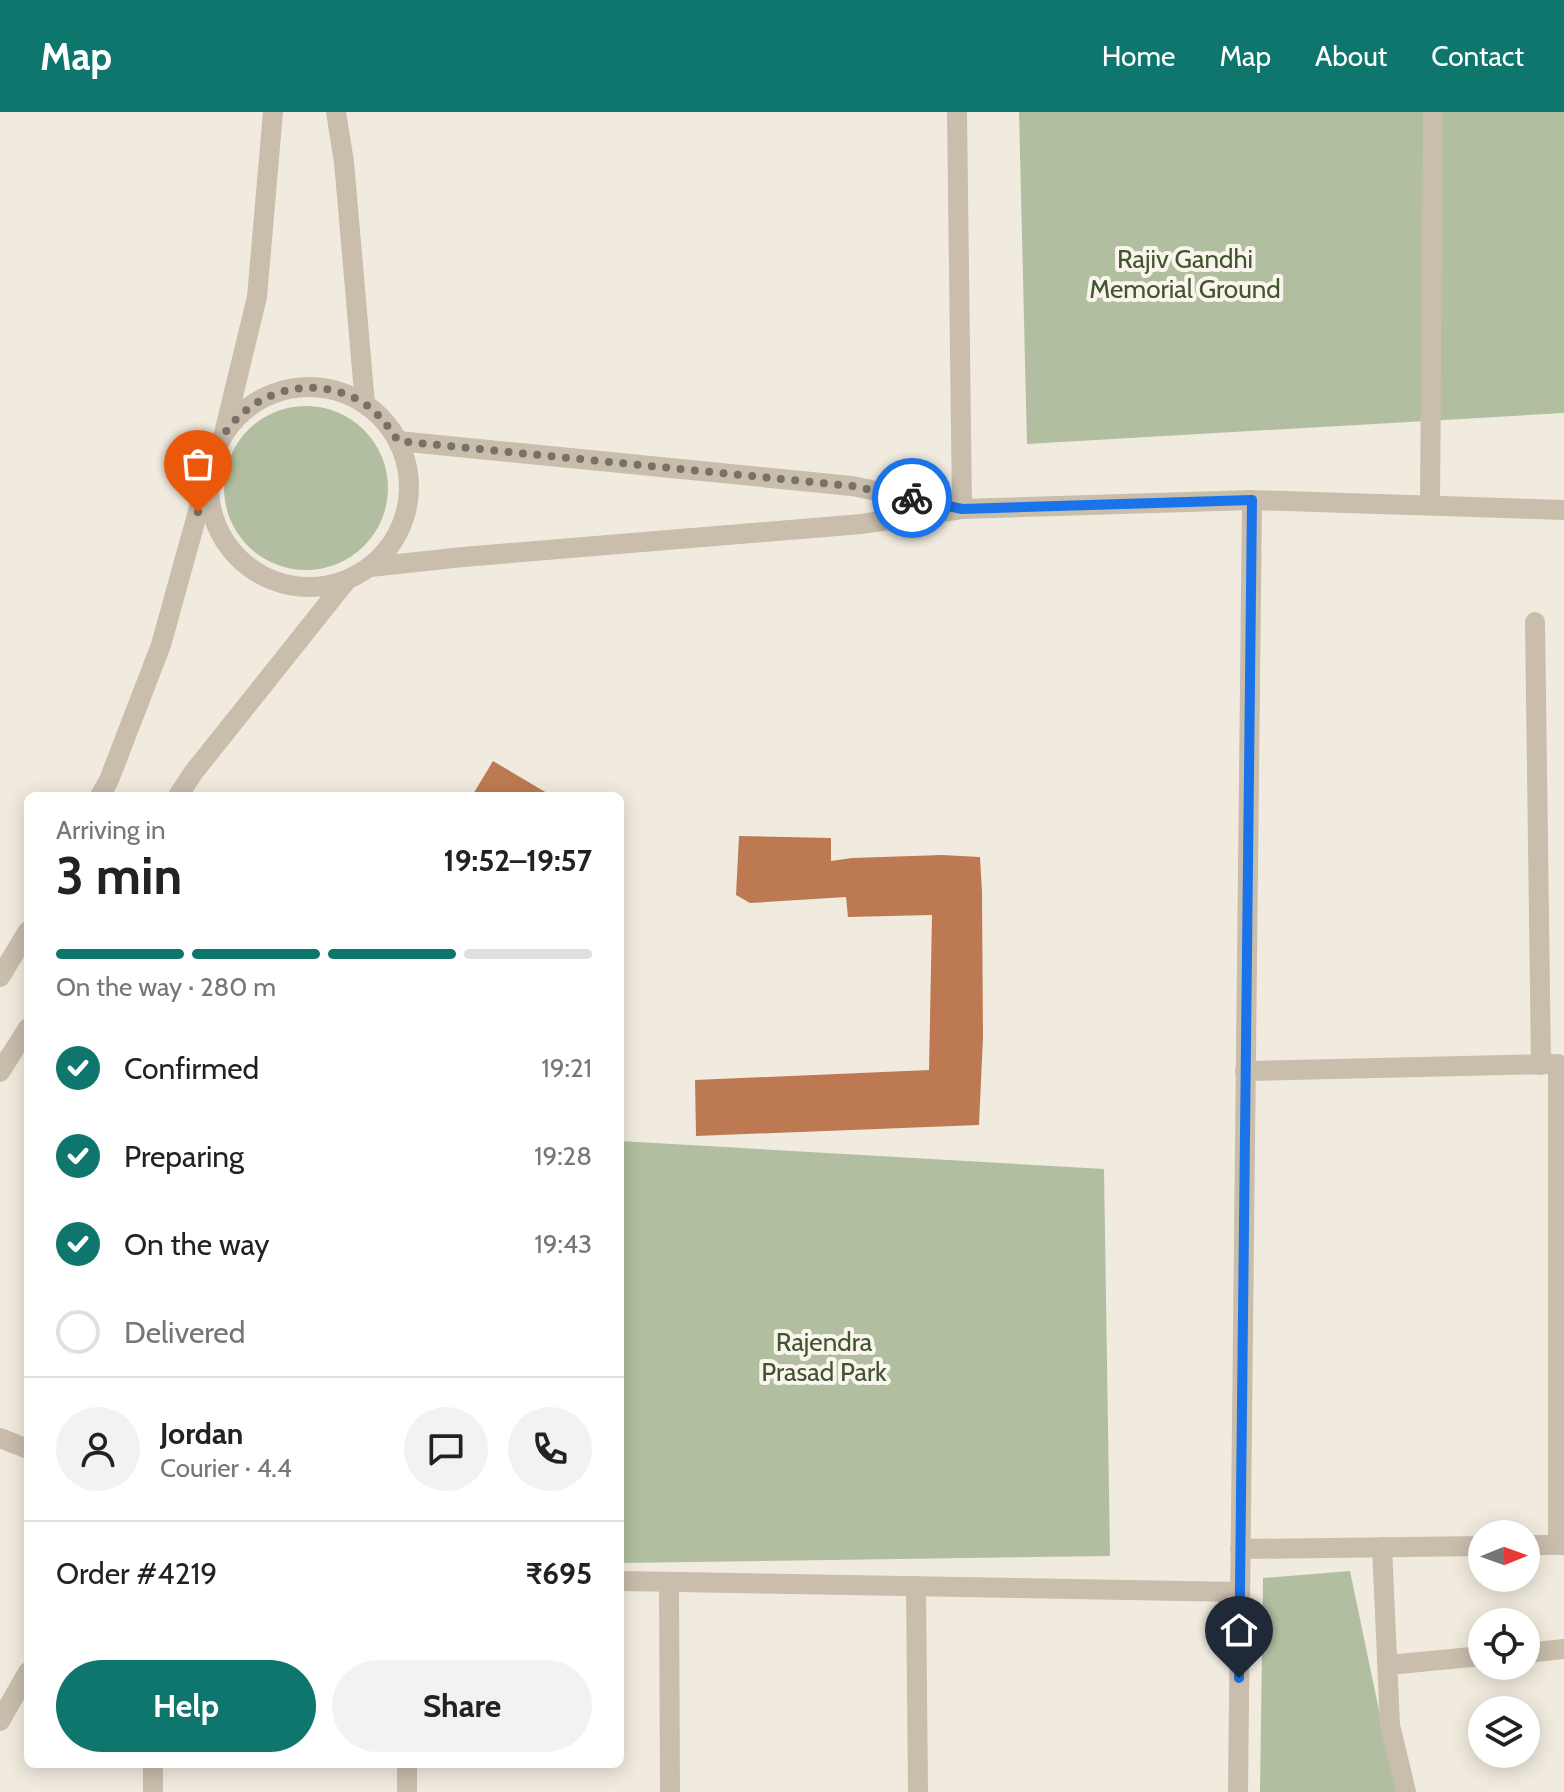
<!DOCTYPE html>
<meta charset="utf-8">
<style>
body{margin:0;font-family:Cabin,sans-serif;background:#f2f2f2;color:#222;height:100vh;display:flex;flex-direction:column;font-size:30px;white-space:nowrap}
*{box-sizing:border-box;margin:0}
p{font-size:26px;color:#767676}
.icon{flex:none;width:44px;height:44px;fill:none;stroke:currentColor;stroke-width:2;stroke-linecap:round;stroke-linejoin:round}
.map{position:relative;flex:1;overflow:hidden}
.panel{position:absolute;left:24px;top:680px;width:600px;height:976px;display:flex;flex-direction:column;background:#fff;border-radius:12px;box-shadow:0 4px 20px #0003}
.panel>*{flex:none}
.needle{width:52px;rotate:89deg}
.fabs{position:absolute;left:1468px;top:1408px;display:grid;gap:16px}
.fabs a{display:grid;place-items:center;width:72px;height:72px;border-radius:50%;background:#fff;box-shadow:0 4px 20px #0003;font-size:40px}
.pin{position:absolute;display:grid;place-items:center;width:68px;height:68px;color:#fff;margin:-82px -34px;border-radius:50% 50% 50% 0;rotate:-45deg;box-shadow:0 0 8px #0007}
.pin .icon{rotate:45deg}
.courier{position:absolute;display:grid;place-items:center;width:80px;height:80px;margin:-40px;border:6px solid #1a73e8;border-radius:50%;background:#fff;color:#222;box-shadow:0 2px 10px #0007}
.overview em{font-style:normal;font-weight:700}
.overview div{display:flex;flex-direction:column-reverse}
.overview{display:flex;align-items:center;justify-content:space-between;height:136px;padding:0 32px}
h1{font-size:52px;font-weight:700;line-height:60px}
.bar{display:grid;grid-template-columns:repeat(4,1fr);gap:12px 8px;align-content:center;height:96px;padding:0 32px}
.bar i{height:10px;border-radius:6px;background:#e0e0e0}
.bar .active{background:#0f766e}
.bar p{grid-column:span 4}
.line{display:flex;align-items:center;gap:20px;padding:0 32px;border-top:2px solid #e0e0e0}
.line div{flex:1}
.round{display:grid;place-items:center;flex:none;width:84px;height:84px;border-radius:42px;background:#f2f2f2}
ol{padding:0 32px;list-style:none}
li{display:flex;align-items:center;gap:24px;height:88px}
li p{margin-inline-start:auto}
li .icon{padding:8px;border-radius:50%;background:#0f766e;color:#fff;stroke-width:4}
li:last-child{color:#767676}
li i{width:44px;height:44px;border:4px solid #e0e0e0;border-radius:50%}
.primary-button{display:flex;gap:16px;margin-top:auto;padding:16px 32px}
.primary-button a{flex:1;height:92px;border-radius:48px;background:#0f766e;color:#fff;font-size:32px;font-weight:700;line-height:92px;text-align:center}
.primary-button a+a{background:#f2f2f2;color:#222}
header{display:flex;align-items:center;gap:48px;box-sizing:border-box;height:112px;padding:0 40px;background:#0f766e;color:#fff}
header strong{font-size:38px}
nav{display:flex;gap:44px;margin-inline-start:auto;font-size:28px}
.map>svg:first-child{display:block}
.green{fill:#b1bfa0}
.building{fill:#bd7a52}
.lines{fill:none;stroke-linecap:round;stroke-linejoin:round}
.minor{stroke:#c9bdac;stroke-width:20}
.done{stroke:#787169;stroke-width:8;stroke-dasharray:0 14.4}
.route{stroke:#1a73e8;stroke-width:10}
.labels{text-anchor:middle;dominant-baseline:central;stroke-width:8;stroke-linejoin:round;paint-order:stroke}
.park-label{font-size:26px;fill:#425430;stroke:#f9f5ec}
</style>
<header>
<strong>Map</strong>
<nav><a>Home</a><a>Map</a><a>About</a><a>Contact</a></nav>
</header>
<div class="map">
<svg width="1564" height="1680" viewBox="0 0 1564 1680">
<rect width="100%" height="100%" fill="#f1ebdf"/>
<g class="green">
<path d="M1019,0h545v301l-537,31z"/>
<circle cx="306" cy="376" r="82"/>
<path d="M620,1029l484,28 6,387 -490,7z"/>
<path d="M1350,1459l46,221h-136l3,-214z"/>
</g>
<g class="building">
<path d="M493,649l59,35h-80z"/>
<path d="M739,724l92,2v23l21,-3 90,-3 38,2 2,35 1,145 -4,88 -283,11 -1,-56 234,-10 3,-155 -84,2 -2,-20 -96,6 -14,-8z"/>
</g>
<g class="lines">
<g class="minor">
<path d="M336,0l8,50 21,242"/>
<path d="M957,0l5,397"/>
<circle cx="309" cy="375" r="100"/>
<path d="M225,317l32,-132 16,-185"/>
<path d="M398,329l454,45 94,19"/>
<path d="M1430,393l3,-393"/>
<path d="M370,455l93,-10 398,-33 101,-15 290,-9 312,10"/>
<path d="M1535,510l6,443"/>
<path d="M100,684l9,-16 52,-135 44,-159"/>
<path d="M178,684l15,-23 153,-192"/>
<path d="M0,865l28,-46"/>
<path d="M1558,952v481"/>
<path d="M1245,959l307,-7"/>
<path d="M0,960l28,-44"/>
<path d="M0,1326l28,11"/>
<path d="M1526,1433h38"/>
<path d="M1382,1435l8,178 16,67"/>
<path d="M1240,1437l242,-3"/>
<path d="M620,1469l620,11"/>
<path d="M669,1470l1,210"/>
<path d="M916,1474l2,206"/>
<path d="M1526,1541l38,-4"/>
<path d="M1388,1553l94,-9"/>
<path d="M0,1609l28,-49"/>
<path d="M153,1680v-28"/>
<path d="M407,1680v-28"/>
<path d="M1238,1680l14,-1292"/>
</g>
</g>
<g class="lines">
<path class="done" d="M198,400c7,-26 12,-60 29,-82 32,-43 92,-56 138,-26 14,10 24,23 33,37l454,45 60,12"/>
<path class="route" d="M912,386l50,11 290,-9 -13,1178"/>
</g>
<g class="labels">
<g class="park-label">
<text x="1185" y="147">Rajiv Gandhi<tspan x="1185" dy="30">Memorial Ground</tspan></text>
<text x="824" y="1230">Rajendra<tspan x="824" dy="30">Prasad Park</tspan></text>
</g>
</g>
</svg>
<div class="fabs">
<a><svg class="needle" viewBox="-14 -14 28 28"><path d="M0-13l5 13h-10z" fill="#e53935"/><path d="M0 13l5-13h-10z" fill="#767676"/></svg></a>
<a><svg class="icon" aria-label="locate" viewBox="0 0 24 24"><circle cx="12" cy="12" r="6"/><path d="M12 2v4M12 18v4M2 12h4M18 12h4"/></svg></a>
<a><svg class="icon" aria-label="layers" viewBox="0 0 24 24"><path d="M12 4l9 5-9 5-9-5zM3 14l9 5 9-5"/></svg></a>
</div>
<div class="pin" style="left:198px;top:400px;background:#ea580c"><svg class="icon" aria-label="bag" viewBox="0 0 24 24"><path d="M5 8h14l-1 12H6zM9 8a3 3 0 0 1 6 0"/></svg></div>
<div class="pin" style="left:1239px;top:1566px;background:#1f2937"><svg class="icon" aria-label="home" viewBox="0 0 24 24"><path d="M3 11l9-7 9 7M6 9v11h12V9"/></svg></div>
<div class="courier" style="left:912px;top:386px"><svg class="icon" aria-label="bike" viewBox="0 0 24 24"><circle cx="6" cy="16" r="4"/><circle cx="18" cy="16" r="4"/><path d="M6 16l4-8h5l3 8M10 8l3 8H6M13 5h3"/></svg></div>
<section class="panel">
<div class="overview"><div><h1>3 min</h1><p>Arriving in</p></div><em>19:52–19:57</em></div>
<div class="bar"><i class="active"></i><i class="active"></i><i class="active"></i><i></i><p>On the way · 280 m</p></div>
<ol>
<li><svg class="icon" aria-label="check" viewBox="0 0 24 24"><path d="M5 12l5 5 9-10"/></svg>Confirmed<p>19:21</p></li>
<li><svg class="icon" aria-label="check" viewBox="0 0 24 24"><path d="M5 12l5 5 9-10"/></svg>Preparing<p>19:28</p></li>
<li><svg class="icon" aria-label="check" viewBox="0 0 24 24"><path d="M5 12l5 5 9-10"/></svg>On the way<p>19:43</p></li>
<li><i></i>Delivered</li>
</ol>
<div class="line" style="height:144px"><a class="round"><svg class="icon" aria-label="person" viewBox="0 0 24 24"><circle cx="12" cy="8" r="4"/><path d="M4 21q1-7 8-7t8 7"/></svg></a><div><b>Jordan</b><p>Courier · 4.4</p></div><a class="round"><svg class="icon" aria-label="chat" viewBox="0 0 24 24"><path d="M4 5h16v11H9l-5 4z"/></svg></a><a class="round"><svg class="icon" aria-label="phone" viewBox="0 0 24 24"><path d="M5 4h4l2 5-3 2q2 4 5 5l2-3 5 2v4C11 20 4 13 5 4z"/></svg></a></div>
<div class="line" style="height:104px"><div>Order #4219</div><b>₹695</b></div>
<div class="primary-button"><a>Help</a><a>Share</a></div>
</section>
</div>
